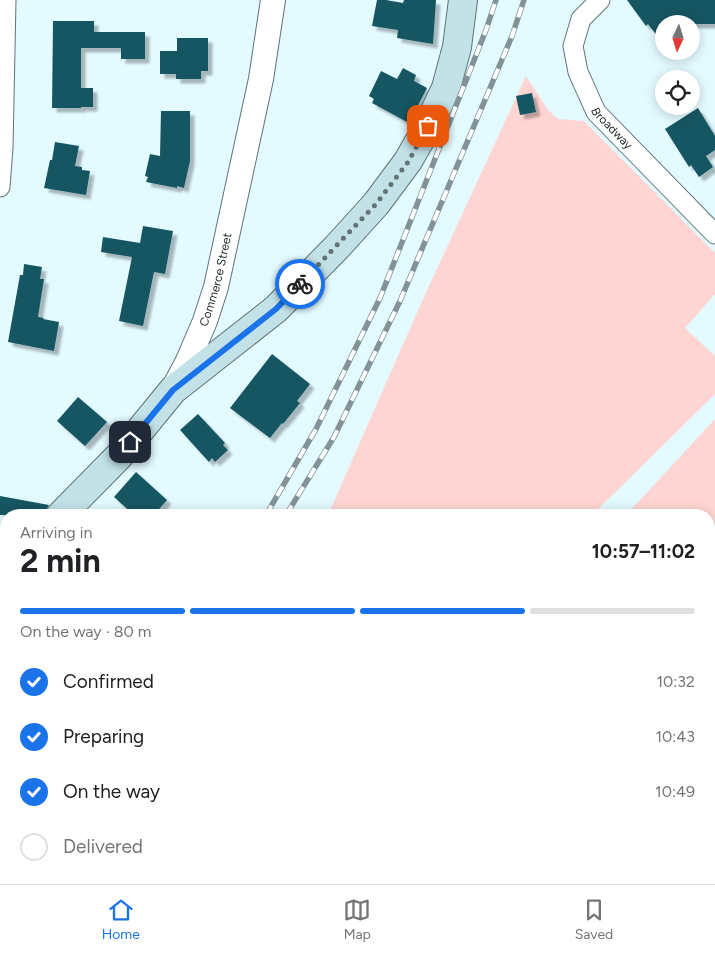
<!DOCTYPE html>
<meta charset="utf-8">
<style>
body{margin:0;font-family:Figtree,sans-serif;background:#f6f6f6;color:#202124;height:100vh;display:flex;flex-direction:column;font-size:19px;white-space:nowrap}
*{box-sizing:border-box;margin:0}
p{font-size:16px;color:#757577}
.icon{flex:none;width:28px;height:28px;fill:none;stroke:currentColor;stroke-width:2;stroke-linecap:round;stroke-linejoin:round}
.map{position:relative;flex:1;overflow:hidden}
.details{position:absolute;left:0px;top:509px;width:715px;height:376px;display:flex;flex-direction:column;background:#fff;border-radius:20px 20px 0 0;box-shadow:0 2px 12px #0003}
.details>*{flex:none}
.needle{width:32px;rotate:184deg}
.controls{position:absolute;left:655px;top:15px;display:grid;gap:10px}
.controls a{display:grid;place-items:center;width:45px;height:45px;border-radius:50%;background:#fff;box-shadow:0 2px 12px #0003;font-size:25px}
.pin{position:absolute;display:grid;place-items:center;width:42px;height:42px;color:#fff;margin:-21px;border-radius:10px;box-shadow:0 2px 8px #0006}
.courier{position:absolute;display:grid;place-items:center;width:50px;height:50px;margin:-25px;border:4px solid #1a73e8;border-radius:50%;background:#fff;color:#222;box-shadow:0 1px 6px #0007}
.headline em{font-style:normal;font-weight:700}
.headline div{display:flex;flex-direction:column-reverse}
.headline{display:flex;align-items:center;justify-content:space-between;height:85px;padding:0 20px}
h1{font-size:32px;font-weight:700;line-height:38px}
.bar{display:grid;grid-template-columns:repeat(4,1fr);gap:8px 5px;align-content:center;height:60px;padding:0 20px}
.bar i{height:6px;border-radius:4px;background:#e0e0e0}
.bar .on{background:#1a73e8}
.bar p{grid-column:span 4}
ol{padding:0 20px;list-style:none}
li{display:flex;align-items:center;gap:15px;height:55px}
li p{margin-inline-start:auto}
li .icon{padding:5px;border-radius:50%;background:#1a73e8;color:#fff;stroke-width:4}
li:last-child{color:#757577}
li i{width:28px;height:28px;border:2px solid #e0e0e0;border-radius:50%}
.dock{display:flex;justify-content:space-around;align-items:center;height:70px;border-top:1px solid #e0e0e0;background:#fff;font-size:14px;color:#757577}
.dock a{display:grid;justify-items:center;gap:2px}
.dock .on{color:#1a73e8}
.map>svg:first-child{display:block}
.green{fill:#ffd5d3}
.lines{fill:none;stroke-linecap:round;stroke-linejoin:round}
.stream{stroke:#c4908e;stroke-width:6}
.building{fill:#175662;filter:url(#shadow)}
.minor-casing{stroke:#5f7478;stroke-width:21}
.tertiary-casing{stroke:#5f7478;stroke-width:26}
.secondary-casing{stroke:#5f7478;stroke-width:30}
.trunk-casing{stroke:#2b7482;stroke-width:30}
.motorway-casing{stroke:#2b7482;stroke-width:30}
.minor{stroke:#fff;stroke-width:19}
.tertiary{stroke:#fff;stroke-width:24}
.secondary{stroke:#c2e2e8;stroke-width:28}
.trunk{stroke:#5bb0c0;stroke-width:28}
.motorway{stroke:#329db1;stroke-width:28}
.rail-casing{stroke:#829296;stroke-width:5.5}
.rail{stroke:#fff;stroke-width:4;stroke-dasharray:11;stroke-linecap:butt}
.done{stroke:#647275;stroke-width:5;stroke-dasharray:0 9}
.route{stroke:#1a73e8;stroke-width:6}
.labels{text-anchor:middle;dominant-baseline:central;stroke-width:5;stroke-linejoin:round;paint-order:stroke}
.street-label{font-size:12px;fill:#1f282a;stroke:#fff}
</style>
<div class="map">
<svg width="715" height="884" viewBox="0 0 715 884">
<defs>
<filter id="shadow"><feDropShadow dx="4.5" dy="4.5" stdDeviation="1" flood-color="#0004"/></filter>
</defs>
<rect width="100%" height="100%" fill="#e3faff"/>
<g class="green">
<path d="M526,76l22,34 10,9 26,2 131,132v41l-30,34 30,28v38l-123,121h-264l95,-216z"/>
<path d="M715,419v179l-6,3v-86h-83z"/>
<path d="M715,801v83h-103l7,-5h90v-73z"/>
<path d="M50,879h229l-10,5h-223z"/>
</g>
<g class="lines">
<g class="stream">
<path d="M709,586l6,-34"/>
<path d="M649,884l5,-5"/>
</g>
</g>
<g class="building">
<path d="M377,0h9l17,3 1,-3h32l-3,44 -36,-6 1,-8 -26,-4z"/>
<path d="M627,0h88v24h-51v21l-16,-21 -2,2z"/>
<path d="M53,21h41v11h51v27h-24v-11h-40v40h12v19h-12v1h-29z"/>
<path d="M177,38h31v33h-7v8h-25v-5h-16v-23h17z"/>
<path d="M403,68l13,7 -2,6 13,7 -18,35 -37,-20 2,-4 -5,-3 12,-25 16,8z"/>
<path d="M532,93l4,19 -16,3 -4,-19z"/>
<path d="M698,108l17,28v14l-9,6 7,11 -14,10 -8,-12 -2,2 -24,-38z"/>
<path d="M161,111h29v50l-6,27 -7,-2v2l-31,-6 2,-5 -3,-1 5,-22 10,2z"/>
<path d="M55,142l24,4 -4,20 7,1v3l8,1 -4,24 -42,-7 6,-28h2z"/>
<path d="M143,226l30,5 -8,43 -11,-2 -11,54 -24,-5 13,-64 -31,-5 2,-15 37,6z"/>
<path d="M24,264l18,3 -2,12h4l-6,38 6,1 -1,1 16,3 -5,29 -46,-9 12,-67h3z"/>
<path d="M272,354l38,30 -13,17 3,2 -17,21 -1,-1 -12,15 -40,-30z"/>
<path d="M78,397l29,25 -22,24 -28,-25z"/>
<path d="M198,414l27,29 -2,2 5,5 -13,12 -3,-4 -3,4 -29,-32z"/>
<path d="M136,472l31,28 -13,15h-20l-20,-18z"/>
<path d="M0,496l49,9 -3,6v4h-46z"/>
</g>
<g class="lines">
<defs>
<g id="minor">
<path id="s1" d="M600,0l-19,19 -8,27 5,26 18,40 119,122"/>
<path d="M0,187l3,-39 3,-148"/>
</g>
<g id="tertiary">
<path id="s2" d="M173,389l14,-26 18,-42 11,-34 45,-208 12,-79"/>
</g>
<g id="secondary">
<path d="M61,515l58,-59 54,-66 103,-81 61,-62 39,-43 32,-43 20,-35 18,-38 11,-41 6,-47"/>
<path d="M0,579l6,-6"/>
</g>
<g id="trunk">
<path d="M709,673l6,-4"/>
<path d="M709,721l6,-4"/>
<path d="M379,884l8,-5"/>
<path d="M460,884l8,-5"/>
</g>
<path id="motorway" d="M709,752l6,-3"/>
</defs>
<use href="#minor" class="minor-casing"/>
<use href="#tertiary" class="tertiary-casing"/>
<use href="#secondary" class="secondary-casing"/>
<use href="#trunk" class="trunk-casing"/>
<use href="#motorway" class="motorway-casing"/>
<use href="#minor" class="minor"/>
<use href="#tertiary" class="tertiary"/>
<use href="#secondary" class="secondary"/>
<use href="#trunk" class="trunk"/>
<use href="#motorway" class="motorway"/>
<defs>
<g id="rail">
<path d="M266,515l50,-86 64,-131 106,-268 10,-30"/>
<path d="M286,515l48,-78 66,-136 112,-265 12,-36"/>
<path d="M0,880l6,-6"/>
<path d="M13,884l5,-5"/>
</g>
</defs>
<use href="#rail" class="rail-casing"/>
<use href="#rail" class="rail"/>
</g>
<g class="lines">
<path class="done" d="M300,284l76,-80 32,-42 20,-36"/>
<path class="route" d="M130,442l43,-52 103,-81 24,-25"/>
</g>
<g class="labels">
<g class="street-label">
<text stroke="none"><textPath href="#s1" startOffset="148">Broadway</textPath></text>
<text stroke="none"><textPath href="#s2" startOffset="118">Commerce Street</textPath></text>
</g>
</g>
</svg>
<div class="controls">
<a><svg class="needle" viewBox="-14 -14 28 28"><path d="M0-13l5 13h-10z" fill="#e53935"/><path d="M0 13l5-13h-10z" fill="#757577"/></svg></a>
<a><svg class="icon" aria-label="locate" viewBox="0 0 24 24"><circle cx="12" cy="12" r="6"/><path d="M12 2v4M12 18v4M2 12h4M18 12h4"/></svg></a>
</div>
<div class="pin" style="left:428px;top:126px;background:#ea580c"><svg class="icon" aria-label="bag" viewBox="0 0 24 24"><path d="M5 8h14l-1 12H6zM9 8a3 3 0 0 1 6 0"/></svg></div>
<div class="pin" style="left:130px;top:442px;background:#1f2937"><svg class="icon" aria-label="home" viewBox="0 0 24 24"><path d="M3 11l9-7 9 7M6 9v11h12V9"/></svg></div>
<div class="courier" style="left:300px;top:284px"><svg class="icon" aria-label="bike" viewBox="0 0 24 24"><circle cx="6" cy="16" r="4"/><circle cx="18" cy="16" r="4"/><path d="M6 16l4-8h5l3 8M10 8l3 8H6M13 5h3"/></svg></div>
<section class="details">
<div class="headline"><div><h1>2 min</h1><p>Arriving in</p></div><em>10:57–11:02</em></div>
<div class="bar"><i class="on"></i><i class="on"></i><i class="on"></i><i></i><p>On the way · 80 m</p></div>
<ol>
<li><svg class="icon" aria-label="check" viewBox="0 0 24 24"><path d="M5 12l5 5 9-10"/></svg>Confirmed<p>10:32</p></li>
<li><svg class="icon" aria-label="check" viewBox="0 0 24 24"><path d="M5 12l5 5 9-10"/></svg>Preparing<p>10:43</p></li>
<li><svg class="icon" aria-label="check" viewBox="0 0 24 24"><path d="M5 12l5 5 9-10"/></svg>On the way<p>10:49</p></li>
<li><i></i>Delivered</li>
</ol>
</section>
</div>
<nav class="dock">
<a class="on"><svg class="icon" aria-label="home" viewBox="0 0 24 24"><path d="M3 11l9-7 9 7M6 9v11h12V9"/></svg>Home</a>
<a><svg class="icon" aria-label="map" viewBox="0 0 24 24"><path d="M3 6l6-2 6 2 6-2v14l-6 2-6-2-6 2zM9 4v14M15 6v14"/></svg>Map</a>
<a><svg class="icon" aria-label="saved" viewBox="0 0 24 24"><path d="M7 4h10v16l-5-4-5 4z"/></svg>Saved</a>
</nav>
